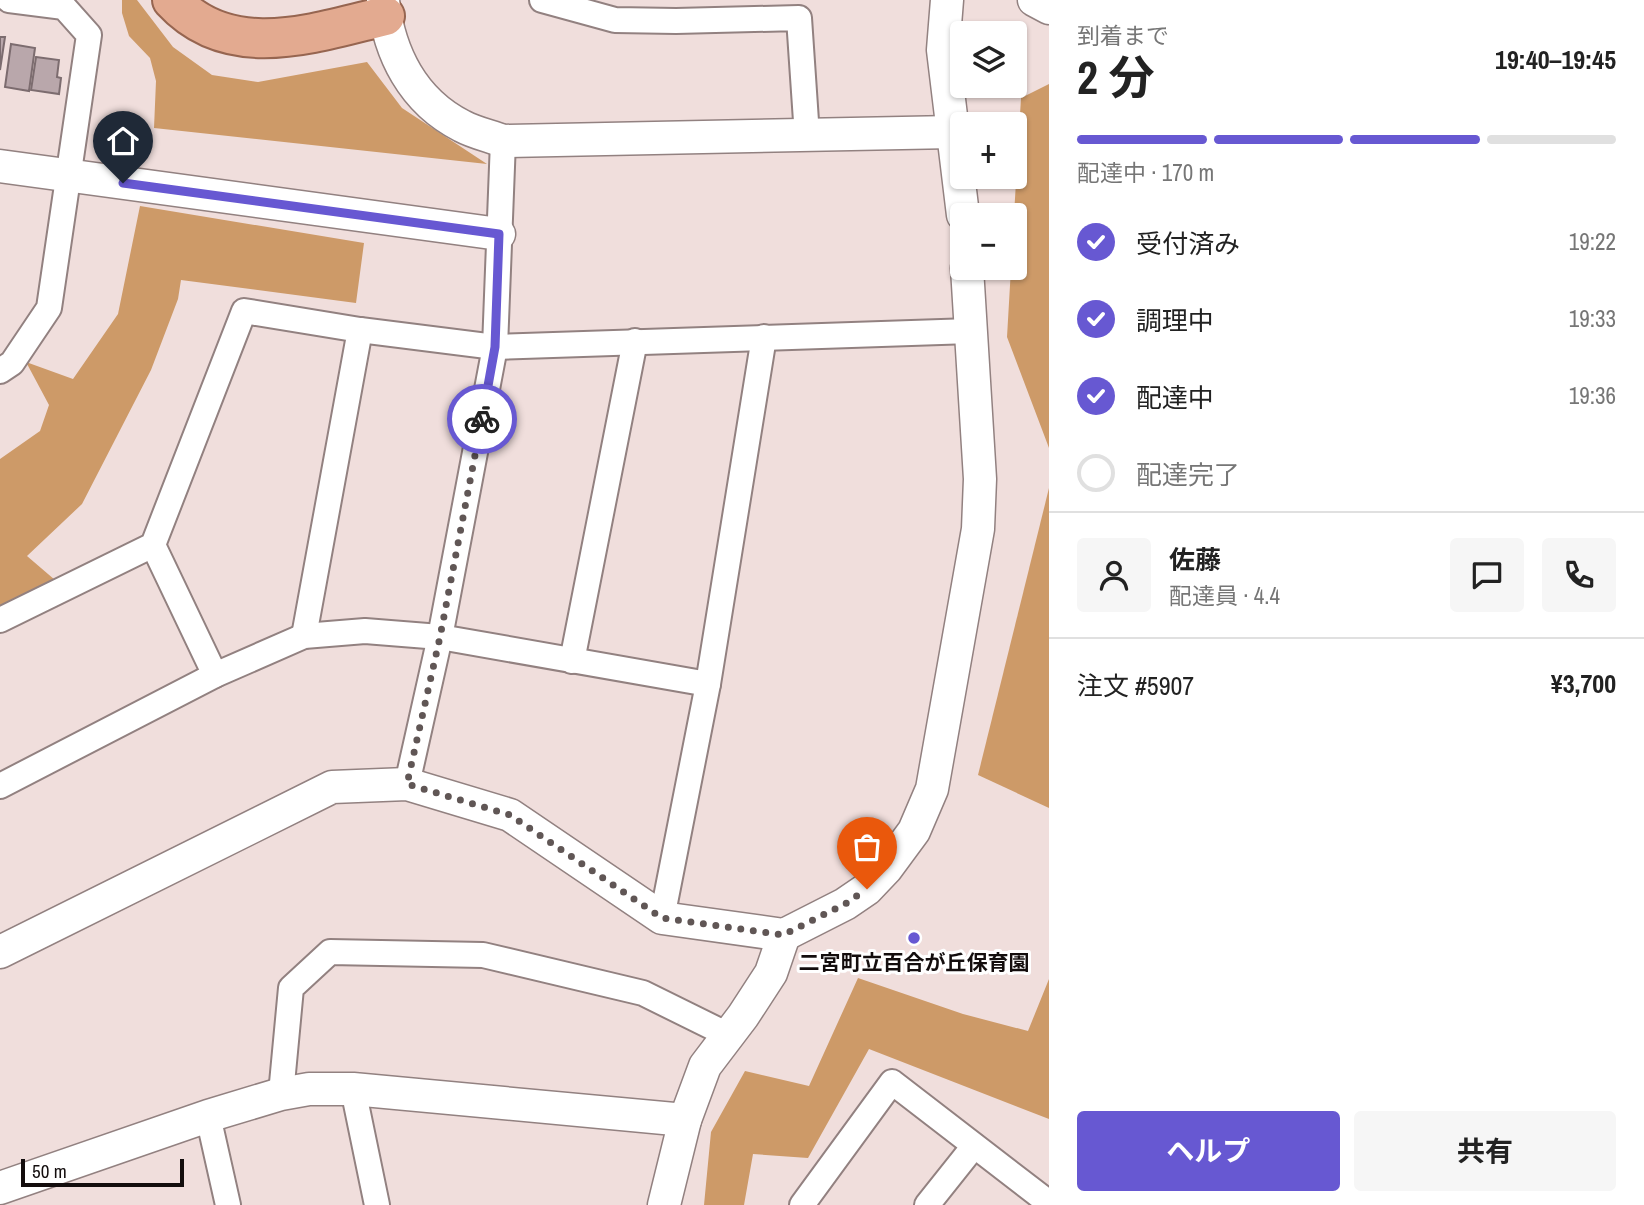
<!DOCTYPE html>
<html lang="ja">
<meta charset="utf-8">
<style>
body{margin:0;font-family:"Archivo Narrow","Noto Sans JP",sans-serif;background:#f6f6f6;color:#222;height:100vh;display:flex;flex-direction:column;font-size:26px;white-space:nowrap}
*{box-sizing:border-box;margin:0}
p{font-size:23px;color:#767676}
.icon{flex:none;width:38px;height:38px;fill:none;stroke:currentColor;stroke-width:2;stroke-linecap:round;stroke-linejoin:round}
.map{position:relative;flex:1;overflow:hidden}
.sheet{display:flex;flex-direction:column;background:#fff;width:595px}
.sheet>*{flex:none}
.fabs{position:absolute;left:950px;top:21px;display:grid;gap:14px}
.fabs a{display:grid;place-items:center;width:77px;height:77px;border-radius:7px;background:#fff;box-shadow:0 2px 5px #0004;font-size:35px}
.scale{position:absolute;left:21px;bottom:18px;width:163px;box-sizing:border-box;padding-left:7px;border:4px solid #130d0d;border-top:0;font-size:19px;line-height:24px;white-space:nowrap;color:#130d0d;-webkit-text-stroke:5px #fff;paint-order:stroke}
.pin{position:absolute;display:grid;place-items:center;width:60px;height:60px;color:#fff;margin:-72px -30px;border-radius:50% 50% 50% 0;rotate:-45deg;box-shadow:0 0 7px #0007}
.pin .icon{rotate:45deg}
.courier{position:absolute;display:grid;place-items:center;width:70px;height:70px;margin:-35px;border:5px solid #6758d2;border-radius:50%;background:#fff;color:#222;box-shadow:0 2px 9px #0007}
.summary em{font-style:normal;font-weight:700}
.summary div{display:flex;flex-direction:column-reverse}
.summary{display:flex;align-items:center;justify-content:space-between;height:119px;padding:0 28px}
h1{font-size:46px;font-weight:700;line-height:52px}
.bar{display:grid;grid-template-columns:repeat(4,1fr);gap:10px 7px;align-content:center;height:84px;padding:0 28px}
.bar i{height:9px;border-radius:5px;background:#e0e0e0}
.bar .current{background:#6758d2}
.bar p{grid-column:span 4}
.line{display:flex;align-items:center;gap:18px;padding:0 28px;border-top:2px solid #e0e0e0}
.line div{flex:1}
.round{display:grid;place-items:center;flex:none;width:74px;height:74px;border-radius:7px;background:#f6f6f6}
ol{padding:0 28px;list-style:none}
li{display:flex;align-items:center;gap:21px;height:77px}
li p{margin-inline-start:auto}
li .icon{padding:7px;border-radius:50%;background:#6758d2;color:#fff;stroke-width:4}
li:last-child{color:#767676}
li i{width:38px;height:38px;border:4px solid #e0e0e0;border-radius:50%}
.cta{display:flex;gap:14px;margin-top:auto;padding:14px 28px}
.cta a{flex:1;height:80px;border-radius:7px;background:#6758d2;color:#fff;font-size:28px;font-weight:700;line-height:80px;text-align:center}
.cta a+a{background:#f6f6f6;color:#222}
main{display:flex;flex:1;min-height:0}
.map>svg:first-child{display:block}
.forest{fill:#cd9a68}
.building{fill:#b9a7ab;stroke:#7c6c6f;stroke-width:2}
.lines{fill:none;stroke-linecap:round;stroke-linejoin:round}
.minor-casing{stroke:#928180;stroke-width:28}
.tertiary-casing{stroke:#928180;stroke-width:35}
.trunk-casing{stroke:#966550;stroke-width:42}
.minor{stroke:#fff;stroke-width:24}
.tertiary{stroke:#fff;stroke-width:32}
.trunk{stroke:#e3aa90;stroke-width:38}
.done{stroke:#605655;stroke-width:7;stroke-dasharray:0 12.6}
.route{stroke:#6758d2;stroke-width:9}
.poi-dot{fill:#6758d2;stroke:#fff;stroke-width:2.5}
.labels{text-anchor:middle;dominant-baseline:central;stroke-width:6;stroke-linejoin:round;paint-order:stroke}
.poi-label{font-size:21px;font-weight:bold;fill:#130d0d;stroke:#fff}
</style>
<main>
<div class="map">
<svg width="1049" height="1205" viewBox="0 0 1049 1205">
<rect width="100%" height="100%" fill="#f0dedc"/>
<g class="forest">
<path d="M122,0h15l36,47 39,28 46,7 109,-20 35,46 85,56 -333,-36 2,-47 -6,-23 -21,-22 -7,-23z"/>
<path d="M1049,84v364l-42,-111 4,-69h4l-1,-53 7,-117z"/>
<path d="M140,206l224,37 -8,60 -175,-23 -3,19 -27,71 -69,134 -55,52 28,24 -55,27v-148l40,-28 9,-26 -23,-43 47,17 45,-65z"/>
<path d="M1049,488v320l-71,-33z"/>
<path d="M858,978l105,36 65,17 21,-52v140l-180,-70 -61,109 -55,-4 -9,51h-40l7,-73 34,-61 64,15z"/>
</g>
<g class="building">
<path d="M0,37h5l-5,33z"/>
<path d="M11,44l24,4 -6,43 -24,-4z"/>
<path d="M36,57l23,3 -2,17 4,1 -2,16 -28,-4z"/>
</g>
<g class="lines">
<defs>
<g id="minor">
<path d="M542,0l73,20 61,1 123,-3 8,118"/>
<path d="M0,371l12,-8 37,-55 40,-273 -25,-28 -55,-7"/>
<path d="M153,545l62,130"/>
<path d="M0,620l153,-75 91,-234 116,19 135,17 476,-16"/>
<path d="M304,636l56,-306"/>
<path d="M572,661l63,-320"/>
<path d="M407,784l33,-147 55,-290 8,-206"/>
<path d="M0,786l215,-111 89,-39 61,-5 75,6 268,47"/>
<path d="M662,918l46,-234 56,-347"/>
<path d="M353,1089l24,116"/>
<path d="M281,1094l10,-106 39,-36 153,3 160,38 85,42"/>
<path d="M208,1116l20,89"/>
<path d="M802,1205l90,-123 157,121"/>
<path d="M927,1205l47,-59"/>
</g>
<g id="tertiary">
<path d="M383,0c6,54 30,101 79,126 13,7 28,10 41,15l450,-9"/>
<path d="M947,0l-4,50 20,165"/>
<path d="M1034,0l15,8"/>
<path d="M0,166l499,68"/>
<path d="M0,952l332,-165 75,-3 103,31 152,103 122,17 61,-31 22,-15 19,-20 28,-38 18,-42 46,-260 2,-50 -13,-211"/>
<path d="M0,1188l208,-72 73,-22 28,-5h44l332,31"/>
<path d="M664,1205l21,-85 20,-54 38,-50 28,-43 13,-38"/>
</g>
<path id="trunk" d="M172,0c58,63 142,33 213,16"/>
</defs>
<use href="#minor" class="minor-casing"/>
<use href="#tertiary" class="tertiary-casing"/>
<use href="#trunk" class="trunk-casing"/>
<use href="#minor" class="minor"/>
<use href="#tertiary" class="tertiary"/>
<use href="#trunk" class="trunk"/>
</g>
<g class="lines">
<path class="done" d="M482,419l-42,218 -33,147 103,31 152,103 121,17 62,-31 22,-15"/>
<path class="route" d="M123,183l376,51 -4,113 -13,72"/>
</g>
<circle class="poi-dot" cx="914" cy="938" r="7"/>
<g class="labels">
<g class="poi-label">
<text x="914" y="962">二宮町立百合が丘保育園</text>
</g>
</g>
</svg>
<div class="fabs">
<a><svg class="icon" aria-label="layers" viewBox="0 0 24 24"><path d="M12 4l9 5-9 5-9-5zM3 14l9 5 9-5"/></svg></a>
<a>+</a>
<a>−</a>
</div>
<div class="scale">50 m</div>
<div class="pin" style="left:867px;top:889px;background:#ea580c"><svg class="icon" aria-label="bag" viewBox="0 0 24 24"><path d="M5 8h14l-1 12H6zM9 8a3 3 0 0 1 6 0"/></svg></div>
<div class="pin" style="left:123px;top:183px;background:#1f2937"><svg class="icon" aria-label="home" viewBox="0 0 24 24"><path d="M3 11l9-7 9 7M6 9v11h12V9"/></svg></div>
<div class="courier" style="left:482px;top:419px"><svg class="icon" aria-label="bike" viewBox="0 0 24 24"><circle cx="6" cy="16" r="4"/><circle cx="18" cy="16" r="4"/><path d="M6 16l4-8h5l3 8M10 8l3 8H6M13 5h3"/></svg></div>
</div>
<section class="sheet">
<div class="summary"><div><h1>2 分</h1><p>到着まで</p></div><em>19:40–19:45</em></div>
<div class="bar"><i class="current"></i><i class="current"></i><i class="current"></i><i></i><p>配達中 · 170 m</p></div>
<ol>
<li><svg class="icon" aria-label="check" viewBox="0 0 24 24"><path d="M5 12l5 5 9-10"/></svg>受付済み<p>19:22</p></li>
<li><svg class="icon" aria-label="check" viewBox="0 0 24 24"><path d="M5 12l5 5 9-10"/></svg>調理中<p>19:33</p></li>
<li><svg class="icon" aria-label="check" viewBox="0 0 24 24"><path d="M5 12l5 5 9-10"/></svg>配達中<p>19:36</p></li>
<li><i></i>配達完了</li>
</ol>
<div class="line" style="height:126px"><a class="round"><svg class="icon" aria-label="person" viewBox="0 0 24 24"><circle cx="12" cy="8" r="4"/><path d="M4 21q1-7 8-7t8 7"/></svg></a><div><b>佐藤</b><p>配達員 · 4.4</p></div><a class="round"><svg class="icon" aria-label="chat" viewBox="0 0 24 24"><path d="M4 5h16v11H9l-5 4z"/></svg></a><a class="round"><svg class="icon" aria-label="phone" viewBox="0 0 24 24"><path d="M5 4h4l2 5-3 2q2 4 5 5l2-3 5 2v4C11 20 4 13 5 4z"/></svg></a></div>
<div class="line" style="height:91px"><div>注文 #5907</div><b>¥3,700</b></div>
<div class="cta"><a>ヘルプ</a><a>共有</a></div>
</section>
</main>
